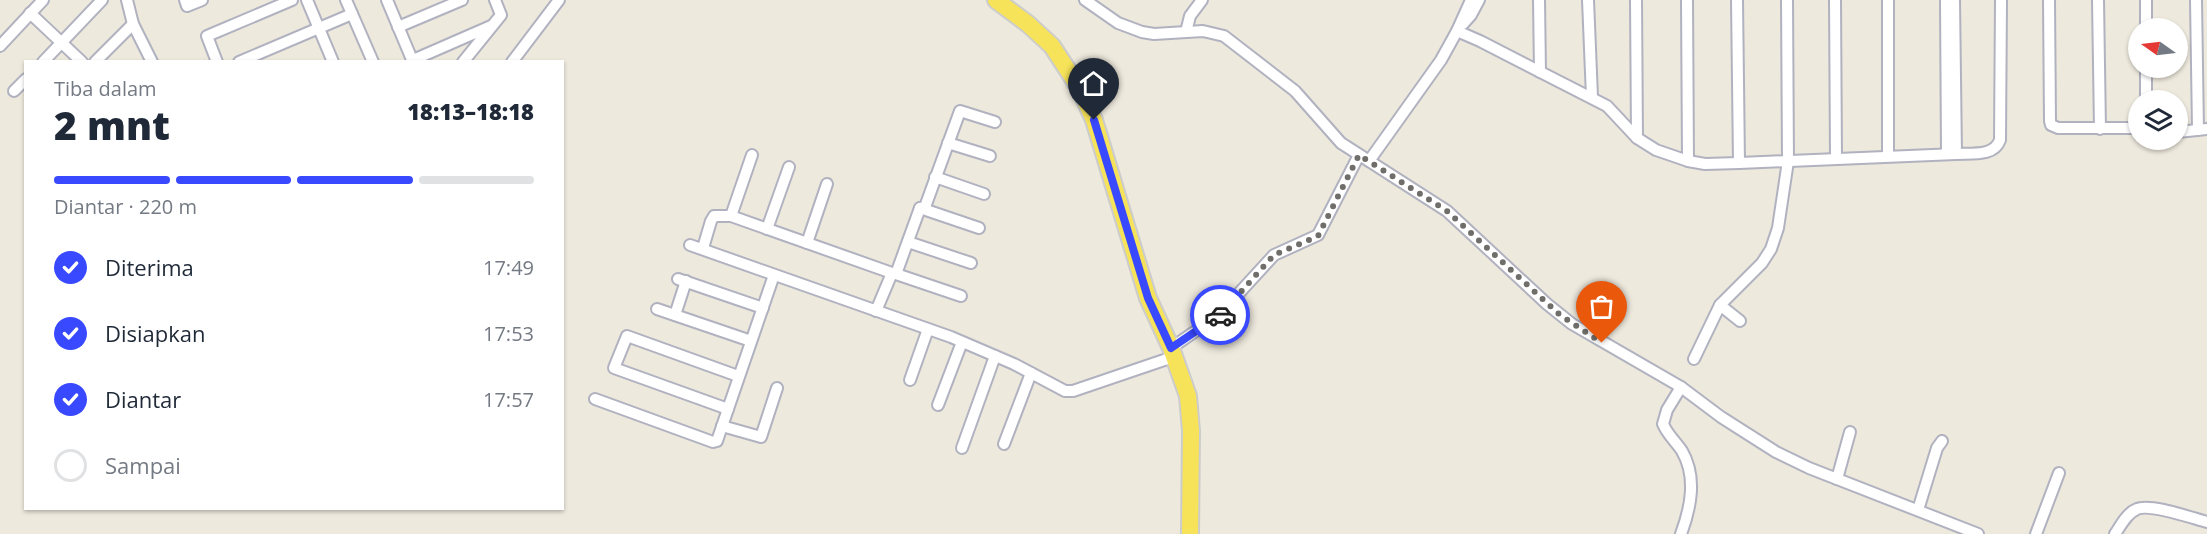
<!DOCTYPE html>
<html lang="id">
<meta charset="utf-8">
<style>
body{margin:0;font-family:"Open Sans",sans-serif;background:#f2f2f3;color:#1f2937;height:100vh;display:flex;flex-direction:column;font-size:22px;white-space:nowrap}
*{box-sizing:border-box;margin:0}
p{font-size:20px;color:#747a83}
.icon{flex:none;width:33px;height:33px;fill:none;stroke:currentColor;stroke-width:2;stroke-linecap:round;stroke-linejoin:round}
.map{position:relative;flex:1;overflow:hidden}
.drawer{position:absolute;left:24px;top:60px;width:540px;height:450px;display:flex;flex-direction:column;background:#fff;border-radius:0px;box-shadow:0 2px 4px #0004}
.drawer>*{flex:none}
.needle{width:39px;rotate:284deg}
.tools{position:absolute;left:2128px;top:18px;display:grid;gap:12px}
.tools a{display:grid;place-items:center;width:60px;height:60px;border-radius:50%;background:#fff;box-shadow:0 2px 4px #0004;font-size:30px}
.pin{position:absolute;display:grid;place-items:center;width:51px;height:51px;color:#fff;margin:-62px -26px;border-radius:50% 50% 50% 0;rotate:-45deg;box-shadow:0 0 6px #0007}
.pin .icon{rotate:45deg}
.courier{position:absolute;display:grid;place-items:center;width:60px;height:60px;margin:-30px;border:4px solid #3949ff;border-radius:50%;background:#fff;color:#222;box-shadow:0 2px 8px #0007}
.head em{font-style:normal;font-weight:800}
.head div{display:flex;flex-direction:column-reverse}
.head{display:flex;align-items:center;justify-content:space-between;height:102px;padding:0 30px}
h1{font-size:39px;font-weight:800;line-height:45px}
.bar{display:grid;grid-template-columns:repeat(4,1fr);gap:9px 6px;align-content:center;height:72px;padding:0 30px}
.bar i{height:8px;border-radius:4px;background:#e0e1e3}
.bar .active{background:#3949ff}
.bar p{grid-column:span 4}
ol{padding:0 30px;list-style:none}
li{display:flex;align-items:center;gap:18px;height:66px}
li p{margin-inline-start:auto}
li .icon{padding:6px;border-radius:50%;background:#3949ff;color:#fff;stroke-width:4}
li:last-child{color:#747a83}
li i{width:33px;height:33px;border:3px solid #e0e1e3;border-radius:50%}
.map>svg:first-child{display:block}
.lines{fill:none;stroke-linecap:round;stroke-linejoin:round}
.street-casing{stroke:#b1b2c0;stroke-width:14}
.primary-casing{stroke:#ccc;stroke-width:20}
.street{stroke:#fff;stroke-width:10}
.primary{stroke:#f7e359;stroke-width:16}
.done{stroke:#706e6a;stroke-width:6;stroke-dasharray:0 10.8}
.route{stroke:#3949ff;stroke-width:8}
</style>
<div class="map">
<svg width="2207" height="534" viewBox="0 0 2207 534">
<rect width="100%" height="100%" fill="#eee9dd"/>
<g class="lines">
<defs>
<g id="street">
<path d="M127,0l6,24 19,38"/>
<path d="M185,0l2,6 15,-6"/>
<path d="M307,0l26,62"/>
<path d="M346,0l27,62"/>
<path d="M387,0l26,62"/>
<path d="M1085,0l33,23 24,9 12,2 49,-3 21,5 71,55 46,52 106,68 100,93 25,20 109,63 40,30 55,35 33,16 169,66"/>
<path d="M1539,0l1,72"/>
<path d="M1588,0l4,97"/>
<path d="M1636,0l1,138"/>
<path d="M1687,0l1,161"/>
<path d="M1737,0l2,163"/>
<path d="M1835,0l1,158"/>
<path d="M1888,0v156"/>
<path d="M1946,0l1,154"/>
<path d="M1954,0l2,154"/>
<path d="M2049,0l1,121 1,4 7,3h81"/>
<path d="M2098,0l2,129"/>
<path d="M2196,0l2,130"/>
<path d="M30,13l52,49"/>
<path d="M1463,24l8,-9 8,-15"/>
<path d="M398,27l64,-27"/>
<path d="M2146,28v-28"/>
<path d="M1457,31l23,10 127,65 30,32 19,12 32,11 17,3 34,-1 217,-9c15,-1 38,3 44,-14l1,-140"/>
<path d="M1186,32l4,-16 12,-16"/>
<path d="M0,46l43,-46"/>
<path d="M413,60l78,-34"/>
<path d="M43,62l59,-62"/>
<path d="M95,62l38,-38"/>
<path d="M217,62l-10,-26 85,-36"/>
<path d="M239,62l113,-48"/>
<path d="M463,62l38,-47 -6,-15"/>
<path d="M512,62l47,-62"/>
<path d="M14,91l12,-12"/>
<path d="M2146,100v-32"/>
<path d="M2178,132l29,-3"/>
<path d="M948,143l42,13"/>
<path d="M1369,161l72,-101 16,-29 14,-31"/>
<path d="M935,177l49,17"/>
<path d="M920,208l59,20"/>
<path d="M731,216l21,-61"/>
<path d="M767,229l22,-62"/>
<path d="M908,242l63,21"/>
<path d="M807,243l20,-59"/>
<path d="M690,245l261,92 63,27 51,27h8l100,-34"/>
<path d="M703,248l8,-27 3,-5h17l161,57"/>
<path d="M896,274l65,22"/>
<path d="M678,279l85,29"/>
<path d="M1720,305l20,16"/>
<path d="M657,309l94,32"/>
<path d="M876,311l16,-38 4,1 24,-66 5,-1 35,-96 35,11"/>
<path d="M675,315l11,-34"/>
<path d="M1171,348l48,-33 55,-60 44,-20 41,-80"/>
<path d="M1694,359l26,-54 42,-42 9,-14 7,-21 10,-67 -1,-161"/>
<path d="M910,380l18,-51"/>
<path d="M1681,387l-14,23 -4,14c4,10 13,18 19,27 15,26 9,56 -1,83"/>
<path d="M595,399l118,43 4,-1 57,-166"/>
<path d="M938,405l24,-63"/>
<path d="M728,409l-114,-41 13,-32 111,40"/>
<path d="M722,426l39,11 16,-49"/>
<path d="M1004,444l27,-71"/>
<path d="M962,448l33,-92"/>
<path d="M1837,479l13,-47"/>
<path d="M1918,510l19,-62 5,-7"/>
<path d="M2036,534l23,-61"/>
<path d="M2115,534c6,-9 12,-21 22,-25 13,-6 55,9 70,13"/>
</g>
<path id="primary" d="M996,0l32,24 24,22 28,43 14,31 54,178 23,50 17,48 3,35 -1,103"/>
</defs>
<use href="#street" class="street-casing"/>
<use href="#primary" class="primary-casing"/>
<use href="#street" class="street"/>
<use href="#primary" class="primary"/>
</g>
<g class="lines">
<path class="done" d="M1220,315l54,-60 44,-19 41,-81 88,56 113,104 42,28"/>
<path class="route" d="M1094,120l54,178 23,50 49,-33"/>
</g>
</svg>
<div class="tools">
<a><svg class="needle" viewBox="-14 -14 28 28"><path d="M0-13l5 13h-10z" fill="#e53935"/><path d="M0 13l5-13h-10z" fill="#747a83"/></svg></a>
<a><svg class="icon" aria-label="layers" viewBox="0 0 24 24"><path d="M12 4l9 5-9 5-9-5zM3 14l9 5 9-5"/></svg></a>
</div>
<div class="pin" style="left:1602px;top:343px;background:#ea580c"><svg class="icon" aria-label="bag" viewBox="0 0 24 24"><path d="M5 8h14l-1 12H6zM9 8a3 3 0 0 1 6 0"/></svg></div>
<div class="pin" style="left:1094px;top:120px;background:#1f2937"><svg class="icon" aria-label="home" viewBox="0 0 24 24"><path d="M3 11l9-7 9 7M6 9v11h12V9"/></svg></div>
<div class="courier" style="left:1220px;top:315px"><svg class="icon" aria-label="car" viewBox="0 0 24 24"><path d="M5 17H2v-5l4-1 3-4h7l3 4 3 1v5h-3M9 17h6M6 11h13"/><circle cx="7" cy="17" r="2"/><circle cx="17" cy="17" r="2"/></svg></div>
<section class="drawer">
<div class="head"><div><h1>2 mnt</h1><p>Tiba dalam</p></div><em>18:13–18:18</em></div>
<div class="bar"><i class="active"></i><i class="active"></i><i class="active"></i><i></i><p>Diantar · 220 m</p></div>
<ol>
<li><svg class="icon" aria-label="check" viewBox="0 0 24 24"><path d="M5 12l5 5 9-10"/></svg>Diterima<p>17:49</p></li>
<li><svg class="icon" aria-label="check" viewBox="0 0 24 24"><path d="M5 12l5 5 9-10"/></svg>Disiapkan<p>17:53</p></li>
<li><svg class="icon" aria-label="check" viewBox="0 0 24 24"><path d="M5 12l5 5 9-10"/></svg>Diantar<p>17:57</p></li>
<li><i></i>Sampai</li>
</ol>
</section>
</div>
